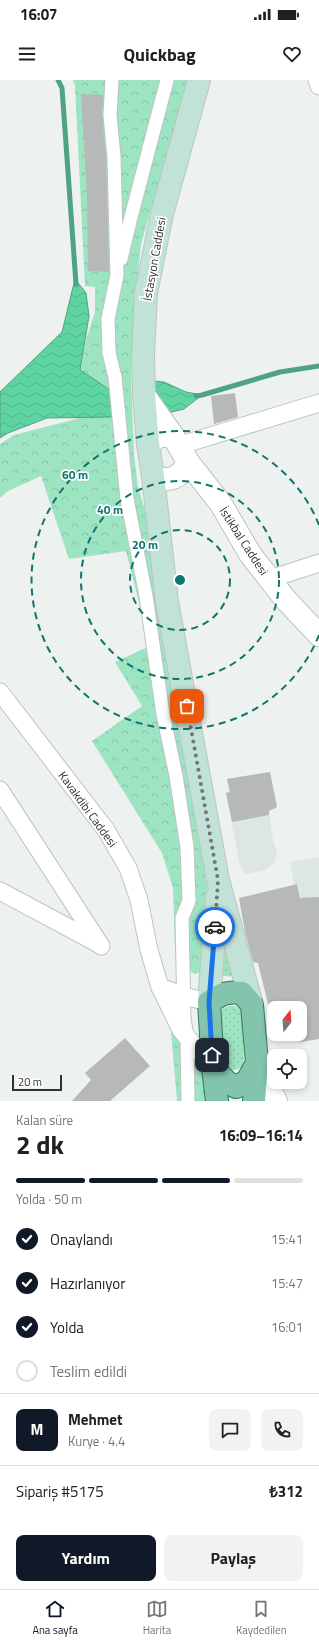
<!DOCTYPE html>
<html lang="tr">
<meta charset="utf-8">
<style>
body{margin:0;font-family:"Titillium Web",sans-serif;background:#f2f2f2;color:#202124;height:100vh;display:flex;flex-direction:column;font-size:15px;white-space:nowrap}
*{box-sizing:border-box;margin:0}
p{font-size:13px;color:#757577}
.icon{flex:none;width:22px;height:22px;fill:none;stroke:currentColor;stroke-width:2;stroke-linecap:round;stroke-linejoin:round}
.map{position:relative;height:1021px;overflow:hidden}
.panel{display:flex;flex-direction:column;background:#fff;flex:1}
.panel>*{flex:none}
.needle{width:26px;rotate:17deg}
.buttons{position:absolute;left:267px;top:921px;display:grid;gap:8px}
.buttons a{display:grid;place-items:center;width:40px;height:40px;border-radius:8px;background:#fff;box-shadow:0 2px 6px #0003;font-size:20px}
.scale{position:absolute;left:12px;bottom:10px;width:50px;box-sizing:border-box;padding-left:4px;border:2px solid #303231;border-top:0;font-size:11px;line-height:14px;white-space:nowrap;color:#303231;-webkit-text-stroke:3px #fff;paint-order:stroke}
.pin{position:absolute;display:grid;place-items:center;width:34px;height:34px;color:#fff;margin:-17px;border-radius:8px;box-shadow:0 2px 6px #0006}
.courier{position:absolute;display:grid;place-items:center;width:40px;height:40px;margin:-20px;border:3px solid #1a73e8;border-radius:50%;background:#fff;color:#222;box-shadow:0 1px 5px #0007}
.overview em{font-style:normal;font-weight:700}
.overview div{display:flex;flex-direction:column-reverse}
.overview{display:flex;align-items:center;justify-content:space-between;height:68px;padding:0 16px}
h1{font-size:26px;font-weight:700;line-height:30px}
.bar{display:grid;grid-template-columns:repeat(4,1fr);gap:6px 4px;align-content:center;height:48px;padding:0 16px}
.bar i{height:5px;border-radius:3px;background:#e0e0e0}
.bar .on{background:#111827}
.bar p{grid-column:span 4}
.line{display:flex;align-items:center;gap:10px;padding:0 16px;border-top:1px solid #e0e0e0}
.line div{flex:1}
.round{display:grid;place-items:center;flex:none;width:42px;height:42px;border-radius:8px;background:#f2f2f2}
ol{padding:0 16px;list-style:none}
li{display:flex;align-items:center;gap:12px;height:44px}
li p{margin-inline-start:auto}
li .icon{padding:4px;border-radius:50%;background:#111827;color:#fff;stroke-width:4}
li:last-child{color:#757577}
li i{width:22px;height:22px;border:2px solid #e0e0e0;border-radius:50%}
.primary-button{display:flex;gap:8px;margin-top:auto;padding:8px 16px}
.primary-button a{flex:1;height:46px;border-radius:8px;background:#111827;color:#fff;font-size:16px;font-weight:700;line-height:46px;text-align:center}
.primary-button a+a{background:#f2f2f2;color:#202124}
.status{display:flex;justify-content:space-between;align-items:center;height:28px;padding:0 20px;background:#fff;direction:ltr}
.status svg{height:11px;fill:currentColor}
header{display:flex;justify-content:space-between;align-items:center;height:52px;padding:0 16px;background:#fff;font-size:18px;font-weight:700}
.menu{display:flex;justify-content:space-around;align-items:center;height:56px;border-top:1px solid #e0e0e0;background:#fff;font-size:11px;color:#757577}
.menu a{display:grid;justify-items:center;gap:2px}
.menu .on{color:#111827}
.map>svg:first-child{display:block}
.built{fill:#dce7e1}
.grass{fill:url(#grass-dots)}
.park{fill:url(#park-crowns)}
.water{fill:url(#water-waves);stroke:#50a381}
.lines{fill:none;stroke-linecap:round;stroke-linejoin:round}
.stream{stroke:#50a381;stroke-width:5}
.building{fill:#b6b9b7}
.pedestrian-casing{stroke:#bfc3c1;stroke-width:15}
.minor-casing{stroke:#bfc3c1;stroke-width:19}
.tertiary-casing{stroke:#bfc3c1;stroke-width:24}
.secondary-casing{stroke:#bfc3c1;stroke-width:24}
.primary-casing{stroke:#30795d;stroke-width:24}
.pedestrian{stroke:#fff;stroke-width:13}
.minor{stroke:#fff;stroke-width:17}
.tertiary{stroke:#fff;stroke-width:22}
.secondary{stroke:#c1e2d6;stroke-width:22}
.primary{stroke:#83c5ac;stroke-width:22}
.done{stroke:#727574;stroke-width:4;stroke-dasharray:0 7.2}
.route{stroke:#1a73e8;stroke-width:5}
.ring{fill:none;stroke:#0f766e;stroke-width:2;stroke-dasharray:7 5}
.labels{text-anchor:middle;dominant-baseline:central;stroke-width:3.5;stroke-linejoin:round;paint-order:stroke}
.street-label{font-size:12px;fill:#303231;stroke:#fff}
.centre{fill:#0f766e;stroke:#fff;stroke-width:2}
.ring-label{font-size:12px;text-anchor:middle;font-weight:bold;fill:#0f766e;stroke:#fff;stroke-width:3.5;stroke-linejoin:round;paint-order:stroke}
</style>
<div class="status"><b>16:07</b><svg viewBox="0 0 49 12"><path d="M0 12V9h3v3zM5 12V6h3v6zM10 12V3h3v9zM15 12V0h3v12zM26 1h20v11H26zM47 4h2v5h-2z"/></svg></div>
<header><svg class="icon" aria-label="menu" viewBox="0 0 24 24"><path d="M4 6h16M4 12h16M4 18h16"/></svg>Quickbag<svg class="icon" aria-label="heart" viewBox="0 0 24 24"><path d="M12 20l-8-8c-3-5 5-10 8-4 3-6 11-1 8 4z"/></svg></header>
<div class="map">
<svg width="319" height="1021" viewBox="0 0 319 1021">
<defs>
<pattern id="grass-dots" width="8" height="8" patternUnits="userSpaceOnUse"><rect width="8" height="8" fill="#9de4c3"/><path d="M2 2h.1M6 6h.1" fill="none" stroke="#88c4a8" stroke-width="1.8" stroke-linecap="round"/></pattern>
<pattern id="park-crowns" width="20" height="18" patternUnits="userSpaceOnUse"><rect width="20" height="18" fill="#9de4c3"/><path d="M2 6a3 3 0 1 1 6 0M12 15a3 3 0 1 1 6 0" fill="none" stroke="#88c4a8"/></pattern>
<pattern id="water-waves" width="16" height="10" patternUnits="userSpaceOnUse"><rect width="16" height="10" fill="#5ed4a3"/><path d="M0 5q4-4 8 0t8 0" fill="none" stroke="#52b68d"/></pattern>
</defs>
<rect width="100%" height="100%" fill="#edf1ef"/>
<g class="built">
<path d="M270,692l7,35 -8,4 4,29 4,12 -2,10 -10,8 -19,4 -6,-8 -14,-73 3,-2 -2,-12z"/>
<path d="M319,777v137l-21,-110 -4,1 -4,-23z"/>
</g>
<g class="grass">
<path d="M222,852l15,45 -12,-1 -8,1z"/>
<path d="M230,926h6l6,6 2,49c-2,10 -10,10 -19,8l-2,-4 -3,-53 3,-4z"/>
</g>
<g class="park">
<path d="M73,0h115l-47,164 -7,66 -3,69 3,76 4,32 10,33 64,347 -9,105 -9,2 -7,-6 -12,-20 -2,-60 -11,-35 -70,-112 50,-35 -27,-44 35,-16 -24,-95 -57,8 -28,-83 -33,15 -8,7v-54l14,-9 70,-18 28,-1 -32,-46 6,-30 9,-28v-25l-10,-1 -10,-201z"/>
<path d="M169,927l52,94h-44z"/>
</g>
<g class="water">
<path d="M75,199l11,14 3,23 -9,54 30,20 2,27 -65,1 -39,15 -8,5v-46l62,-60z"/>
<path d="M153,301l11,1 22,10 16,3 -18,14 -21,5z"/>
</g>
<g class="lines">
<g class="stream">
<path d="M58,0l4,8 14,196"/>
<path d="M196,316l6,-1 78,-23 39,-6"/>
</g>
</g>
<g class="building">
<path d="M81,14l22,1 -1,21 4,41 3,115 -21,-1 -1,-76z"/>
<path d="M235,313l3,24 -24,7 -3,-28z"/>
<path d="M270,692l7,35 -8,4v4l-37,7 -6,-29 4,-1 -3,-13z"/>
<path d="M297,804l3,14 19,-1v142l-19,3v-34h-31l-11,-45 -5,-1 -8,-30 -6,-34z"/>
<path d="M125,958l25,28 -40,35h-38l19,-21 -6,-7z"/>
</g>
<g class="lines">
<defs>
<g id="pedestrian">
<path d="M112,0l-2,35 4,42 3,118 -9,44 1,34 6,24 12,122 19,97 17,118 13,62 11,71 2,54 -7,17 2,100 3,19 1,64"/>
<path d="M121,179l10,-42 36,-137"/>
</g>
<g id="minor">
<path d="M317,0l2,6"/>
<path d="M178,366l141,-43"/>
<path d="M270,499l49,-16"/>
<path d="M0,612l106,138 22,38 11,32 10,50 11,37 21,43 32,38"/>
<path d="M0,710l101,156"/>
<path d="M0,811l99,53"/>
<path d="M160,907l27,10 22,5"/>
</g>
<g id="tertiary">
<path d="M144,315l29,41"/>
<path d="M148,364l11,-8h14l15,26c-7,16 -19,21 -35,14"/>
<path d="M188,382l33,42 29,50 36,46 33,35"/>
<path d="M257,982l19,39"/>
</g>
<g id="secondary">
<path d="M199,0l-37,134 -16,79 -3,62 1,40 4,49 5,32 14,126 51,278 34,125"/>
<path d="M209,922l8,-105"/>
</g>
<g id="primary">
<path d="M213,988l14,14 9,5 11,-6 10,-18"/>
<path d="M217,1021l-4,-33 -4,-66c13,-8 18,-11 33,-9l10,12 5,57 -3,39"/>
</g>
</defs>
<use href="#pedestrian" class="pedestrian-casing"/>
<use href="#minor" class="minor-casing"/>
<use href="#tertiary" class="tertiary-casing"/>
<use href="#secondary" class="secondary-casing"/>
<use href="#primary" class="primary-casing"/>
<use href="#pedestrian" class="pedestrian"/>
<use href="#minor" class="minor"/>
<use href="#tertiary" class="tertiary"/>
<use href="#secondary" class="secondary"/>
<use href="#primary" class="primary"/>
</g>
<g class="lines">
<path class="done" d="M187,626l31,174 -3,47"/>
<path class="route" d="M212,975l-3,-53 6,-75"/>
</g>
<g class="ring">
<circle cx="180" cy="500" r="50"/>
<circle cx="180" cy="500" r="99"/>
<path d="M319 555A149 149 0 1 1 319 445"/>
</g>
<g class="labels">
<g class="street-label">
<text transform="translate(154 179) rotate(-80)">İstasyon Caddesi</text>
<text transform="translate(244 461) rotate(57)">İstikbal Caddesi</text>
<text transform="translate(88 729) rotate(54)">Kavakdibi Caddesi</text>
</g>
</g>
<circle cx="180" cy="500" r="6" class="centre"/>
<g class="ring-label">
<text x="75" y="399">60 m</text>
<text x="110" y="434">40 m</text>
<text x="145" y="469">20 m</text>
</g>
</svg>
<div class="buttons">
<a><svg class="needle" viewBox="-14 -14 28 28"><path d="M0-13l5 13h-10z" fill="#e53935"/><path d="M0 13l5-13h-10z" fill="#757577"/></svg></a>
<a><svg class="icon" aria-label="locate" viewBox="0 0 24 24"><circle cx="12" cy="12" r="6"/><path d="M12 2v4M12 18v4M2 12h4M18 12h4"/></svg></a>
</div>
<div class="scale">20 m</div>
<div class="pin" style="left:187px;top:626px;background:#ea580c"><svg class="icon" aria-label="bag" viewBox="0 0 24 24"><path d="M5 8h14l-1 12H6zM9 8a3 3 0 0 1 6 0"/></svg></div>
<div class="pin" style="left:212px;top:975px;background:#1f2937"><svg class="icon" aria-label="home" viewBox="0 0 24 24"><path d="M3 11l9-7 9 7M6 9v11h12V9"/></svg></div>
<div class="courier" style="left:215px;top:847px"><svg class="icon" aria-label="car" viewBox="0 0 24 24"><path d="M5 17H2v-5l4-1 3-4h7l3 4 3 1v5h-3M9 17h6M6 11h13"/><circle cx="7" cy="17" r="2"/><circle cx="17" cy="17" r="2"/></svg></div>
</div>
<section class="panel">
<div class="overview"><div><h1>2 dk</h1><p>Kalan süre</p></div><em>16:09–16:14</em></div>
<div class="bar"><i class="on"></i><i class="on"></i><i class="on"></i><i></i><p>Yolda · 50 m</p></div>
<ol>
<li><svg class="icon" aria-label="check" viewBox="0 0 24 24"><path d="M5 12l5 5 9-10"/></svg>Onaylandı<p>15:41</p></li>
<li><svg class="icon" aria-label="check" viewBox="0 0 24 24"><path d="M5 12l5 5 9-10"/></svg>Hazırlanıyor<p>15:47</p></li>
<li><svg class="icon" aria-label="check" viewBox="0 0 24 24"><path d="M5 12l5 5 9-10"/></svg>Yolda<p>16:01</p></li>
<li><i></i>Teslim edildi</li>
</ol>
<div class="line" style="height:72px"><b class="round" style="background:#111827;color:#fff">M</b><div><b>Mehmet</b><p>Kurye · 4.4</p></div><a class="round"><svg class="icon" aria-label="chat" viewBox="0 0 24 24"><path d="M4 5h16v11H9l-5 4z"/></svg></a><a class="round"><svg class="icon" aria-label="phone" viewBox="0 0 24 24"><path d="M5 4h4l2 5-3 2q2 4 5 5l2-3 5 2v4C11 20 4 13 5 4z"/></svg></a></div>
<div class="line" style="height:52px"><div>Sipariş #5175</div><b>₺312</b></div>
<div class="primary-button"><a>Yardım</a><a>Paylaş</a></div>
</section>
<nav class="menu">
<a class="on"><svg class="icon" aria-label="home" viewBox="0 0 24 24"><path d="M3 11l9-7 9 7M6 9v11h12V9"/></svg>Ana sayfa</a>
<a><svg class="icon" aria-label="map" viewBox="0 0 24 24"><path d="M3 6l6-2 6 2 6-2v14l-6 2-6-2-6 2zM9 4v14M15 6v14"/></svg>Harita</a>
<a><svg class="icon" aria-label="saved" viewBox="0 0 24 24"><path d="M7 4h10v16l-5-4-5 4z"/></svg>Kaydedilen</a>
</nav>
